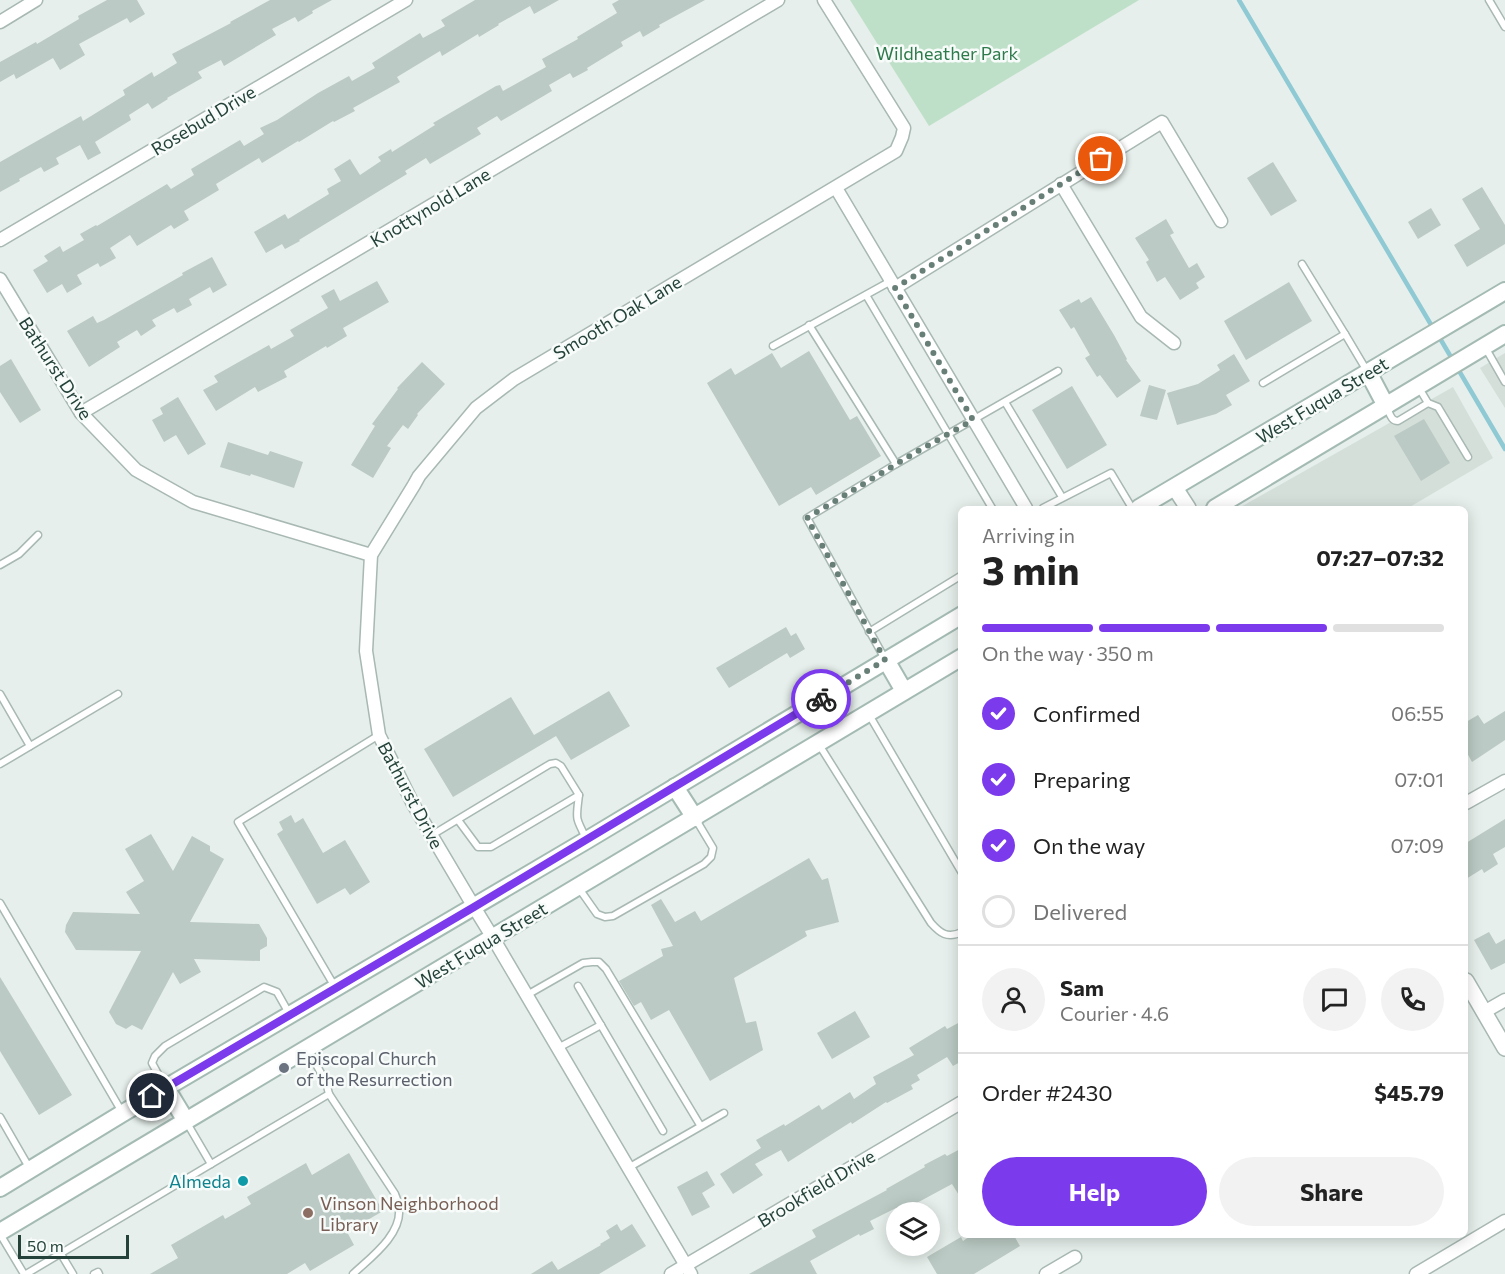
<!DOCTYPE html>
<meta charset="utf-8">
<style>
body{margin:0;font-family:Commissioner,sans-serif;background:#f2f2f2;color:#222;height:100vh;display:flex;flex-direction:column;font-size:22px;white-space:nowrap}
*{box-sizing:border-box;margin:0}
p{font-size:20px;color:#767676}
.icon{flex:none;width:33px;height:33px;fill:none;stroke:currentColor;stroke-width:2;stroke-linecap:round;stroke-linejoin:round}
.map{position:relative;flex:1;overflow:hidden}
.panel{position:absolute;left:958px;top:506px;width:510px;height:732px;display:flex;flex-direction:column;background:#fff;border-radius:9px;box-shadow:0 3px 15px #0003}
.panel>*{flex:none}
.buttons{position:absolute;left:886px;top:1202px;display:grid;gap:12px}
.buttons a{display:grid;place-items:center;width:54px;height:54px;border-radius:50%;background:#fff;box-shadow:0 3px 15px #0003;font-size:30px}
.scale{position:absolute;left:18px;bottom:15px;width:111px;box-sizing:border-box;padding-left:6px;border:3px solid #24423a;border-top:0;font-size:16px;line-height:21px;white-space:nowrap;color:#24423a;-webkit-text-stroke:4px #f7fbf9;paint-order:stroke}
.pin{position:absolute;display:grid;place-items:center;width:51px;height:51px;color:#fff;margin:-26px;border:3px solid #fff;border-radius:50%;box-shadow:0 2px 6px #0007}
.courier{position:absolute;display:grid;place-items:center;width:60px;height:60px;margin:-30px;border:4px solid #7c3aed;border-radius:50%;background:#fff;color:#222;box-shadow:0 2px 8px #0007}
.head em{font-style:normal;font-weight:700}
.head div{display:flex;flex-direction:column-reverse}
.head{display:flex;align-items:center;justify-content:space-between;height:102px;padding:0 24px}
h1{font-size:39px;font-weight:700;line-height:45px}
.bar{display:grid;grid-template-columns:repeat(4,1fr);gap:9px 6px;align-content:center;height:72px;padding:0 24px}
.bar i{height:8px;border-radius:4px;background:#e0e0e0}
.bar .selected{background:#7c3aed}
.bar p{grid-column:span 4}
.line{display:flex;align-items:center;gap:15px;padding:0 24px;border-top:2px solid #e0e0e0}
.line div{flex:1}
.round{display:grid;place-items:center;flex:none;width:63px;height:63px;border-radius:32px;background:#f2f2f2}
ol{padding:0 24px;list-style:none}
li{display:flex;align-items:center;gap:18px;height:66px}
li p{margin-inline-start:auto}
li .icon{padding:6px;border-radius:50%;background:#7c3aed;color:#fff;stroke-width:4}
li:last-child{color:#767676}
li i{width:33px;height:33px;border:3px solid #e0e0e0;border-radius:50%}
.primary-button{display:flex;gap:12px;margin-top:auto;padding:12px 24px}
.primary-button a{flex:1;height:69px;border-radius:36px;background:#7c3aed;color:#fff;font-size:24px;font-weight:700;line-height:69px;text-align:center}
.primary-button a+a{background:#f2f2f2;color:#222}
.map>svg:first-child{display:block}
.built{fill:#d4dfda}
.green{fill:#bfe0c8}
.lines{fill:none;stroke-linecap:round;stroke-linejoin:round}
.stream{stroke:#8ec9d4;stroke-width:4.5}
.building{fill:#bbcac4}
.service-casing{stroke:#a8b8b2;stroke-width:9}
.minor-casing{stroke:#a8b8b2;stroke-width:15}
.tertiary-casing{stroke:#a8b8b2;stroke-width:18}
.secondary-casing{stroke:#a4bbb3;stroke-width:20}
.service{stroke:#fff;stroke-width:6}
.minor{stroke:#fff;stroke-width:12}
.tertiary{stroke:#fff;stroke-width:15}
.secondary{stroke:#fff;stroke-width:16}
.done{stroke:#687f78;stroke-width:6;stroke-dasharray:0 10.8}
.route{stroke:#7c3aed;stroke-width:8}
.worship-dot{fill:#6b7280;stroke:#f7fbf9;stroke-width:2}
.culture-dot{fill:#0f9aa8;stroke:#f7fbf9;stroke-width:2}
.education-dot{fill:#8d6e63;stroke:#f7fbf9;stroke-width:2}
.labels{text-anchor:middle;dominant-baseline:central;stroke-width:5;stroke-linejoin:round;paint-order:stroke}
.park-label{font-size:18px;fill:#2d7a4b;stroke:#f7fbf9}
.street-label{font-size:18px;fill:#24423a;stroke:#f7fbf9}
.worship-label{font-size:18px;fill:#5b616d;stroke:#f7fbf9;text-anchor:start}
.culture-label{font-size:18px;fill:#0d838f;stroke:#f7fbf9;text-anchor:end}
.education-label{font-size:18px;fill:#785e54;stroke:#f7fbf9;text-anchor:start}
</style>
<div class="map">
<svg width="1505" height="1274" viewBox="0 0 1505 1274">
<rect width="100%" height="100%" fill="#e6efeb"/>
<g class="built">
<path d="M1505,353v55l-25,-40z"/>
<path d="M1453,387l40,71 -85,50h-169z"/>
</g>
<path class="green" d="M850,0h289l-210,126z"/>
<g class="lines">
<g class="stream">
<path d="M1239,0l194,328"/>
<path d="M1438,335l67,114"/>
</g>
</g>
<g class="building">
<path d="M107,0h30l8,14 -15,9 -3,-5 -48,26 6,11 -25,15 -7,-12 -37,21 -2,-5 -14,8v-20l36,-20 1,2 42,-25 -1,-3z"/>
<path d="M270,0h62l-20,11 1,2 -15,9 -3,-5 -23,12 4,6 -52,31 -3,-6 -23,12 4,6 -35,20 1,1 -16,10 -4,-6 -19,12 2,5 -36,22 6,11 -13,7 -8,-15 -24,13 3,6 -15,8 -3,-5 -22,12 1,2 -20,11v-30l81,-46 2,5 42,-26 -2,-5 29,-18 2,5 23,-14 -5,-9 59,-31 -1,-1z"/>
<path d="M475,0h84l-25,14 -4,-8 -32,18 1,1 -20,12 -1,-3 -36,22 -2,-5 -43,26 3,5 -47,26 2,3 -21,11 -1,-1 -34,21 -1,-1 -36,22 -3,-5 -43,26 3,6 -35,21 5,9 -15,9 -3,-4 -34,21 -7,-11 -20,13 6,10 -16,9 -2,-4 -21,12 5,9 -15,9 -5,-9 -15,9 -14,-23 15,-9 -4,-5 16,-10 3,6 21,-12 -4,-6 16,-9 1,1 70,-42 4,5 23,-14 -3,-6 49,-29 4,6 20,-12 -4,-6 17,-8 41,-27 31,-17 3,5 23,-13 -3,-5 48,-30 3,5 22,-12 -4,-6z"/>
<path d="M619,0h86l-46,25 1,2 -17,10 -3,-6 -19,11 2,4 -36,22 1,2 -15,8 -3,-5 -21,12 3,6 -51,30 -4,-5 -20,12 4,6 -51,30 -4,-6 -21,13 2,3 -108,66 1,1 -15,8 -3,-5 -16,9 -12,-21 31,-18 3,5 41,-25 -2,-5 14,-8 -7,-12 16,-10 10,16 21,-14 -3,-4 13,-8 1,3 43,-27 -2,-2 63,-37 4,-1 3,6 43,-24 -4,-8 36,-20 -1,-2 40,-24 -5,-9z"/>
<path d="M1273,162l24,39 -26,15 -24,-38z"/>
<path d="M1482,187l23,38v19l-38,23 -13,-22 26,-16 -18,-30z"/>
<path d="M1431,208l10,17 -23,14 -10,-17z"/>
<path d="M1166,219l8,14 -4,2 19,33 8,-5 8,14 -9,6 3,5 -19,12 -15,-23 -8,5 -11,-20 3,-2 -14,-22z"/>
<path d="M212,257l15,28 -14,8 -3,-6 -21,12 3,6 -15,8 -3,-5 -22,12 4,6 -15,10 -4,-6 -20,12 3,5 -31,20 -22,-36 26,-15 4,7 7,-3 79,-45 -1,-2z"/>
<path d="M377,281l12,21 -46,26 4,8 -20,12 -1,-2 -42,25 3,6 -29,15 -3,-5 -39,24 -13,-21 15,-8 -4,-6 55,-31 2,4 23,-13 -4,-6 38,-22 -7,-12 13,-7 6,12z"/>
<path d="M1289,282l23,39 -66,39 -22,-39z"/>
<path d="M1091,297l23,38 13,24 -1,1 15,21 -24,17 -17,-23 -3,2 -12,-19 5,-3 -16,-28 -3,2 -12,-19 20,-11 2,4z"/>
<path d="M809,351l41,69 7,-4 24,40 -65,39 -5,-8 -32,19 -72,-123 24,-15 4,7 37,-22 9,15z"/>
<path d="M1234,354l16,27 -24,14 6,10 -16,9 -39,11 -10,-32 31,-9 22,-14 -3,-5z"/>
<path d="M11,359l30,51 -21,13 -20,-31v-26z"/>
<path d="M422,362l23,22 -28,30 1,1 -10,14 -5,-4 -16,21 4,2 -18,30 -22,-13 24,-39 -3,-2 26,-35 -1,-1z"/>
<path d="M1149,385l17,5 -9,30 -17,-4z"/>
<path d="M1072,386l35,59 -40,24 -35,-59z"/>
<path d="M178,397l28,47 -18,11 -12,-20 -12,7 -12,-22 11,-6 -3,-6z"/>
<path d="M1424,419l26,44 -29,18 -27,-45z"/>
<path d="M228,442l40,13 2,-4 33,11 -9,26 -43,-14 -1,2 -30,-9z"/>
<path d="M786,627l5,9 5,-3 9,16 -15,9 -3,-5 -58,35 -13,-20z"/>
<path d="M609,691l21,35 -59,34 -15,-24 -103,61 -29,-48 87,-52 23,38z"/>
<path d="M1505,711v29l-33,22 -6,-11v-29l12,-7 6,9z"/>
<path d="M291,815l4,8 8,-5 20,35 22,-13 25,42 -20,13 -5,-7 -28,16 -40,-70 6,-4 -4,-8z"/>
<path d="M1505,819v28l-12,7 5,10 -14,9 -2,-4 -16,10v-36z"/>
<path d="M151,834l22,37 19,-35 18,10v5l14,8 -34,63 69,2 8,14v8l-7,4v11l-66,-2 7,13 -21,12 -7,-12 -31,58 -10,-5 -6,4 -10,-5 -7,-12 32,-61 -65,-1 -11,-18 1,-7 7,-13 67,2 -14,-22 18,-11 -19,-32z"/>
<path d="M809,858l13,22 6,-2 11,44 -34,9 2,5 -73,42 12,45 10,-2 7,29 -53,31 -41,-71 -18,10 -10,-18 -7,4 -15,-25 44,-25 -2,-7 12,-3 -22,-41 10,-6 14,23 20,-11 6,10z"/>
<path d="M1489,932l7,12 9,-5v24l-14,7 -17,-30z"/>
<path d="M0,977l72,118 -33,20 -39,-64z"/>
<path d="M855,1011l15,26 -38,22 -15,-26z"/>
<path d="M962,1021v40l-9,5 -6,-9 -30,18 3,5 -9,5 2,4 -26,14 -1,-1 -34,22 -1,-2 -63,40 -7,-12 -26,14 8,11 -30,19 -13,-20 41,-26 -5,-8 28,-16 1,2 34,-21 3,5 28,-18 4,7 22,-15 -3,-7 41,-22 -5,-7 36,-22 2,3z"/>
<path d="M962,1148v52l-10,-16 -52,28 -4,-4 -26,13 4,8 -14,7 -1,-2 -49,27 7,13h-68l67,-37 -4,-7 75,-40 -1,-1 39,-22 -1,-2 21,-11 2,2z"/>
<path d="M349,1153l34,58 -36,21 7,13 -44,26 -5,-8 -18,11h-137l28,-16 -7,-13 52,-30 2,4 26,-15 -4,-7 59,-34 6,12z"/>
<path d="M707,1171l8,14 -13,8 8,14 -18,9 -15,-29z"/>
<path d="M617,1224l4,7 11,-7 14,22 -47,28h-68l21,-13 6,9 43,-25 -1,-1 10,-6 -4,-7z"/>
<path d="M973,1234h40l7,12 -46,28h-37l-10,-17 34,-20 2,4z"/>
</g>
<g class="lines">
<defs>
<g id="service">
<path d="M1489,0l16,27"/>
<path d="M1302,264l43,70"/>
<path d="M866,295l126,213"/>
<path d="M809,325l87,139 -89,54 78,141"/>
<path d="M773,346l118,-65"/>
<path d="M1485,347l20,35"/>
<path d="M1263,383l82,-49 22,37"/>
<path d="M1419,388l9,15 10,4 30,50"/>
<path d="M1005,402l57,95"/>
<path d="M1387,408c3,6 4,13 11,13l30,-18"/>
<path d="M896,464l162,-93"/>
<path d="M1043,508l68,-35 21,35"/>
<path d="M0,565l19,-11 19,-19"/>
<path d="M869,632l93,-57"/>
<path d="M0,694l30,52"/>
<path d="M868,713l94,160"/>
<path d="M818,743l113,180c9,10 16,16 31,9"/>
<path d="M0,764l118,-70"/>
<path d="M458,820l20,27h13l88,-52"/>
<path d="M432,835l118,-71 6,-1 5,3 18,29c-3,24 -4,22 7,43"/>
<path d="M578,887l19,27 8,3 8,-1 91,-52 7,-7 2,-9 -18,-30"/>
<path d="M0,903l122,209"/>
<path d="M578,986l85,145"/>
<path d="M335,987l-97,-165 141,-87"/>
<path d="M527,995l56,-32 9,-1h7l7,7 94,156"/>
<path d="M558,1048l43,-23"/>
<path d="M164,1085l-12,-22 3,-7 10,-10 99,-59 13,5 13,23"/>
<path d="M329,1094l66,100c2,5 4,10 4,14 3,27 -29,50 -46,66"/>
<path d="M0,1117l30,52"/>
<path d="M187,1123l24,41"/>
<path d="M628,1168l96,-55"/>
<path d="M0,1234l24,40"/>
<path d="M61,1254l12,20"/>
<path d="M26,1274l303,-180 -3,-12 -18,-32"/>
<path d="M94,1274l4,-2 1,2"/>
</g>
<g id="minor">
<path d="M0,22l36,-22"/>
<path d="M1061,184l80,133 33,26"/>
<path d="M836,188l190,320"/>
<path d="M0,240l406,-240"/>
<path d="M0,279l81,134 55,57 57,32 178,53"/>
<path d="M895,288l267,-166 59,99"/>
<path d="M81,413l697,-413"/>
<path d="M1466,803l39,-22"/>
<path d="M1484,1012l21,-12"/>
<path d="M671,1274l291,-172"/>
<path d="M691,1274l-198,-336 -19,-31 -61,-103 -34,-69 -13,-84 5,-96 43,-70 5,-9 57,-68 38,-29 382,-228 6,-14 2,-9 -80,-128"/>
<path d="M1046,1274l29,-17"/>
<path d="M1416,1274l89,-53"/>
</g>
<g id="tertiary">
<path d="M1175,488l13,20"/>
<path d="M1466,981l39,67"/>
</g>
<g id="secondary">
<path d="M1368,372l18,34"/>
<path d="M1139,508l366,-217"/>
<path d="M1215,508l290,-174"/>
<path d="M886,660l18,31"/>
<path d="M675,787l20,31"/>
<path d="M166,1088l20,33"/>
<path d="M0,1188l123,-75 464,-273 375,-225"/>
<path d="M0,1232l962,-575"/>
</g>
</defs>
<use href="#service" class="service-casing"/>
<use href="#minor" class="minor-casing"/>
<use href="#tertiary" class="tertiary-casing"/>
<use href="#secondary" class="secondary-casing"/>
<use href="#service" class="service"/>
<use href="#minor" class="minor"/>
<use href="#tertiary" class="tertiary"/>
<use href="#secondary" class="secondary"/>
</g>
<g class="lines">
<path class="done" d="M821,699l64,-39 -78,-142 106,-64 60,-34 -78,-132 206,-129"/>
<path class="route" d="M152,1096l322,-189 347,-208"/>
</g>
<circle class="worship-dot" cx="284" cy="1068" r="6"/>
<circle class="culture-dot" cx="243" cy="1181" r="6"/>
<circle class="education-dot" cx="308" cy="1213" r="6"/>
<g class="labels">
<g class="park-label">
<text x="947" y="53">Wildheather Park</text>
</g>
<g class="street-label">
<text transform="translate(203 120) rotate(-31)">Rosebud Drive</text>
<text transform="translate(430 207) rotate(-31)">Knottynold Lane</text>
<text transform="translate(617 317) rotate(-31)">Smooth Oak Lane</text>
<text transform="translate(56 368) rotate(57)">Bathurst Drive</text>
<text transform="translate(1322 400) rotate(-31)">West Fuqua Street</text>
<text transform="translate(411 795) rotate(62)">Bathurst Drive</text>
<text transform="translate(481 945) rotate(-31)">West Fuqua Street</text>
<text transform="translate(816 1188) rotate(-31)">Brookfield Drive</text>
</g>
<g class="worship-label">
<text x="296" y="1058">Episcopal Church<tspan x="296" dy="21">of the Resurrection</tspan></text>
</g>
<g class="culture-label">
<text x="231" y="1181">Almeda</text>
</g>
<g class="education-label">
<text x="320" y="1203">Vinson Neighborhood<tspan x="320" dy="21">Library</tspan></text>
</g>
</g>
</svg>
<div class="buttons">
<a><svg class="icon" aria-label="layers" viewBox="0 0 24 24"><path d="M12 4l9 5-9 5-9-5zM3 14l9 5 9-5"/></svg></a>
</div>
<div class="scale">50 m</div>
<div class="pin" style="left:1101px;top:159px;background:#ea580c"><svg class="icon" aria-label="bag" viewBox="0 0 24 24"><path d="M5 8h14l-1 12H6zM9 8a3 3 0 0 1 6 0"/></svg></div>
<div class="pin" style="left:152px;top:1096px;background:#1f2937"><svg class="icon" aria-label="home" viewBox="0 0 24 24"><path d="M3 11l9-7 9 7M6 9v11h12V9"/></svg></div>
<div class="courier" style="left:821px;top:699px"><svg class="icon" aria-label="bike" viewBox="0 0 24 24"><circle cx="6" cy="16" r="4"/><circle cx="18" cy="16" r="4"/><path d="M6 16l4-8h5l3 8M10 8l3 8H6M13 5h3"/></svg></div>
<section class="panel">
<div class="head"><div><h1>3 min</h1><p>Arriving in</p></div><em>07:27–07:32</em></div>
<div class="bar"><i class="selected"></i><i class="selected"></i><i class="selected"></i><i></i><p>On the way · 350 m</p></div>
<ol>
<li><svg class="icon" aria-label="check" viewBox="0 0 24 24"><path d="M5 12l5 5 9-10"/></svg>Confirmed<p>06:55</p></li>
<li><svg class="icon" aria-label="check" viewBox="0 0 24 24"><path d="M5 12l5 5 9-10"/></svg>Preparing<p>07:01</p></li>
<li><svg class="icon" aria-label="check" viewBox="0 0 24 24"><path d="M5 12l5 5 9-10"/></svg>On the way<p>07:09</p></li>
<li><i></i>Delivered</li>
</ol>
<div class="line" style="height:108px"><a class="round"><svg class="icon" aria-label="person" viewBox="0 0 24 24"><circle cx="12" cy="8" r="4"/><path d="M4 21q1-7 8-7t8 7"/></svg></a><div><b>Sam</b><p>Courier · 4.6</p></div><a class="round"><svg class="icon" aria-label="chat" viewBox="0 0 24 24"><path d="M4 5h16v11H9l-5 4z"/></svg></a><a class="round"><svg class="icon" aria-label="phone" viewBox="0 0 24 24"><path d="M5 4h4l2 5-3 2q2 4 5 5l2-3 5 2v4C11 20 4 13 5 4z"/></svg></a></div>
<div class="line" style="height:78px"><div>Order #2430</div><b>$45.79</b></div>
<div class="primary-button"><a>Help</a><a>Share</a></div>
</section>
</div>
